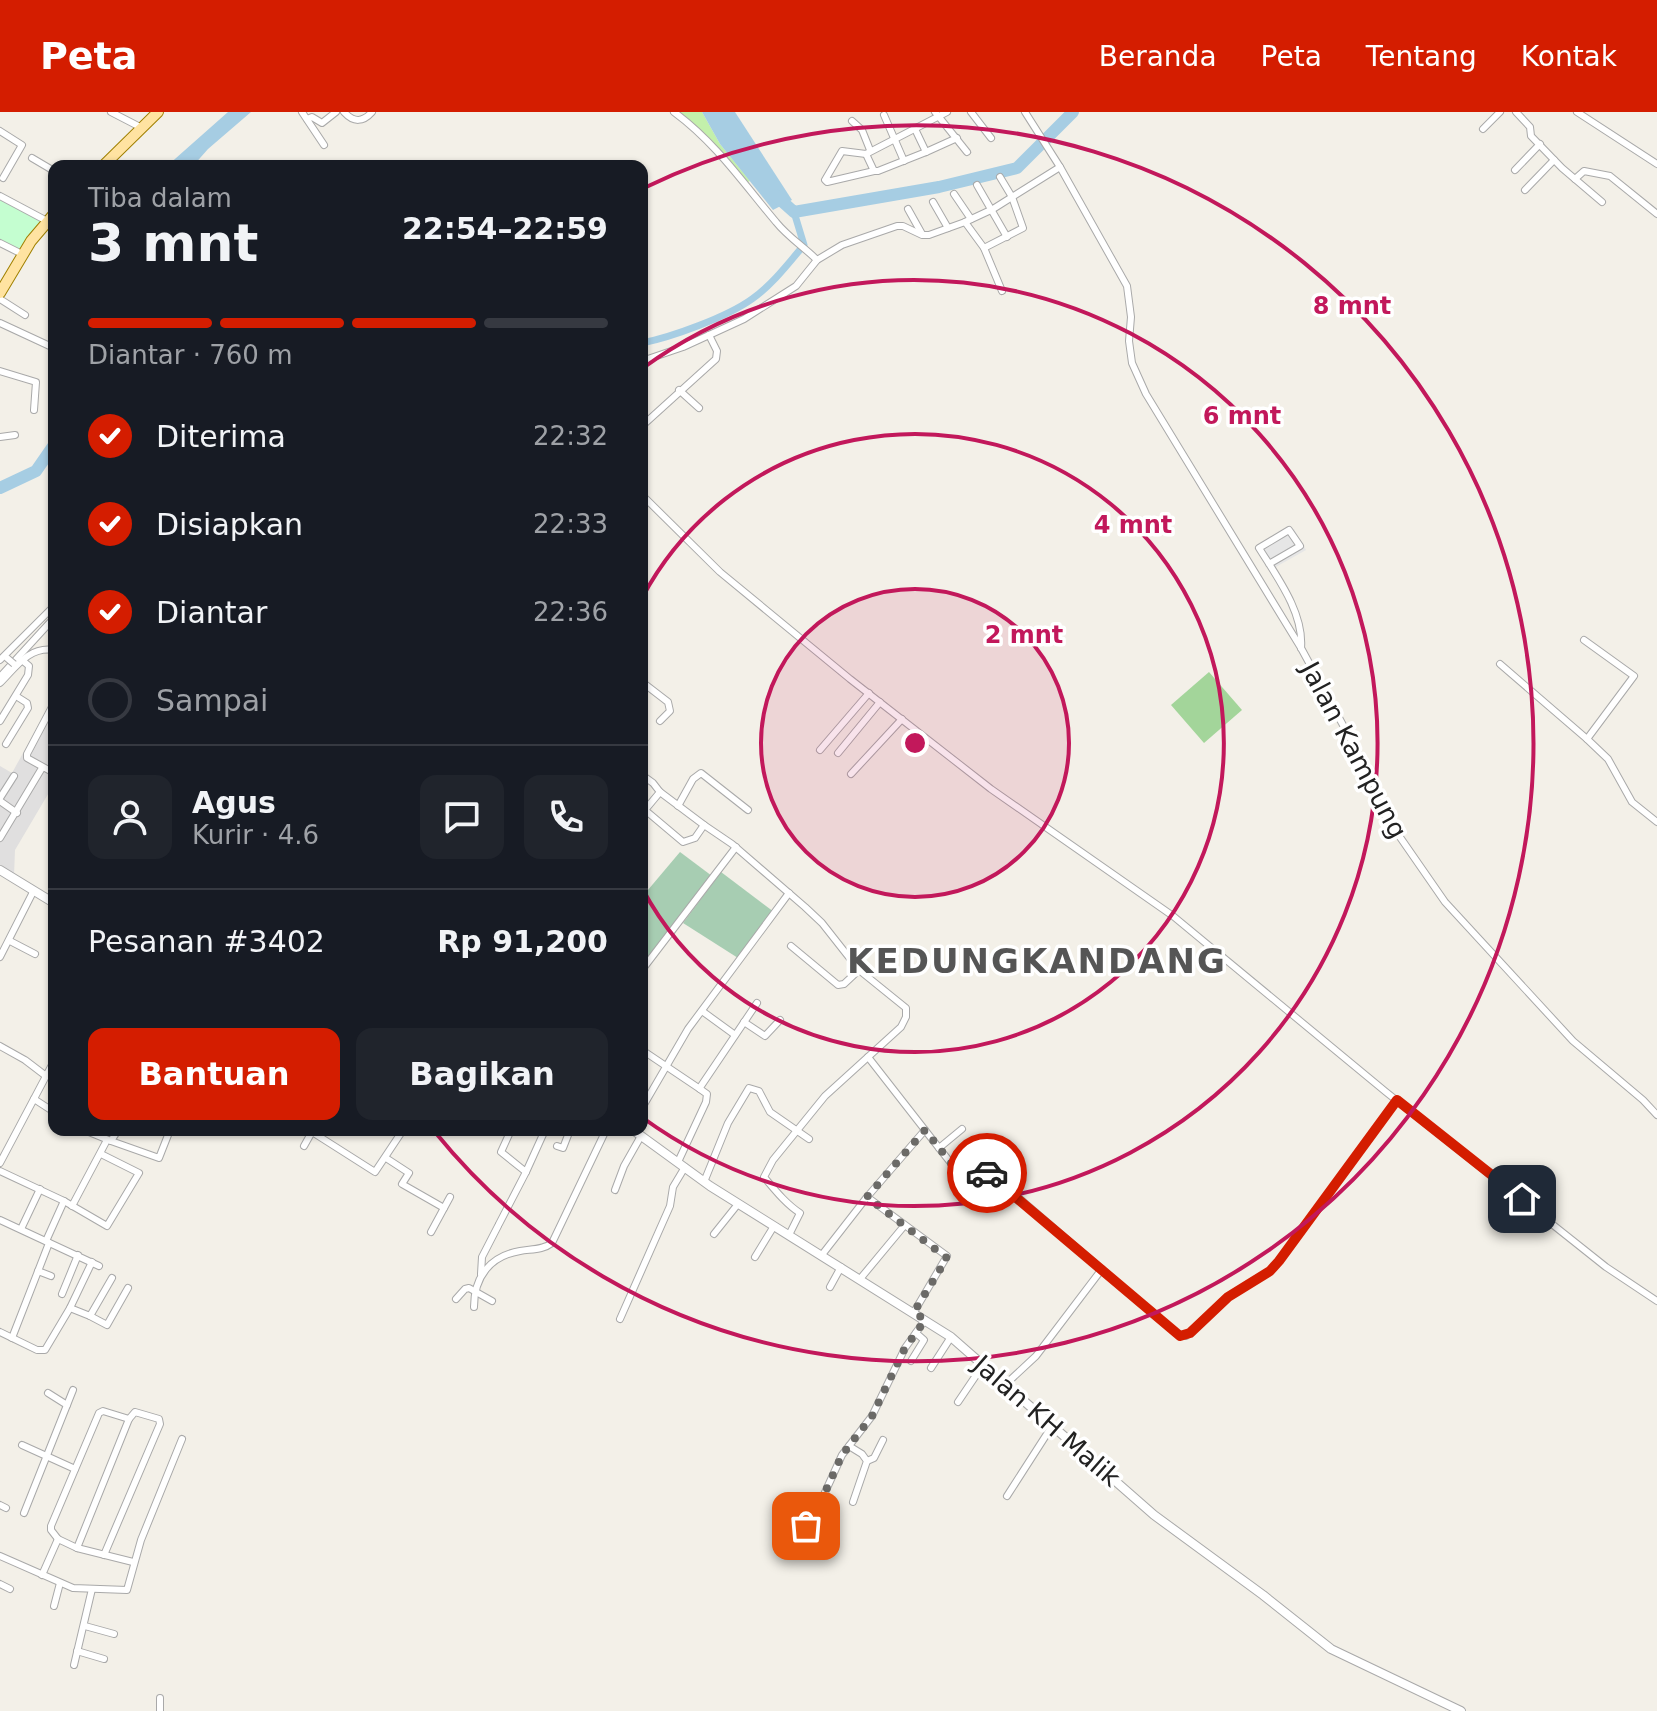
<!DOCTYPE html>
<html lang="id">
<meta charset="utf-8">
<style>
body{margin:0;font-family:"DejaVu Sans",sans-serif;background:#20242c;color:#f1f3f6;height:100vh;display:flex;flex-direction:column;font-size:30px;white-space:nowrap}
*{box-sizing:border-box;margin:0}
p{font-size:26px;color:#9ea1a6}
.icon{flex:none;width:44px;height:44px;fill:none;stroke:currentColor;stroke-width:2;stroke-linecap:round;stroke-linejoin:round}
.map{position:relative;flex:1;overflow:hidden}
.details{position:absolute;left:48px;top:48px;width:600px;height:976px;display:flex;flex-direction:column;background:#171b24;border-radius:16px;box-shadow:0 2px 6px #0004}
.details>*{flex:none}
.pin{position:absolute;display:grid;place-items:center;width:68px;height:68px;color:#fff;margin:-34px;border-radius:16px;box-shadow:0 4px 12px #0006}
.courier{position:absolute;display:grid;place-items:center;width:80px;height:80px;margin:-40px;border:6px solid #d41d00;border-radius:50%;background:#fff;color:#222;box-shadow:0 2px 10px #0007}
.head em{font-style:normal;font-weight:800}
.head div{display:flex;flex-direction:column-reverse}
.head{display:flex;align-items:center;justify-content:space-between;height:136px;padding:0 40px}
h1{font-size:52px;font-weight:800;line-height:60px}
.bar{display:grid;grid-template-columns:repeat(4,1fr);gap:12px 8px;align-content:center;height:96px;padding:0 40px}
.bar i{height:10px;border-radius:6px;background:#363941}
.bar .selected{background:#d41d00}
.bar p{grid-column:span 4}
.line{display:flex;align-items:center;gap:20px;padding:0 40px;border-top:2px solid #363941}
.line div{flex:1}
.round{display:grid;place-items:center;flex:none;width:84px;height:84px;border-radius:16px;background:#20242c}
ol{padding:0 40px;list-style:none}
li{display:flex;align-items:center;gap:24px;height:88px}
li p{margin-inline-start:auto}
li .icon{padding:8px;border-radius:50%;background:#d41d00;color:#fff;stroke-width:4}
li:last-child{color:#9ea1a6}
li i{width:44px;height:44px;border:4px solid #363941;border-radius:50%}
.primary-button{display:flex;gap:16px;margin-top:auto;padding:16px 40px}
.primary-button a{flex:1;height:92px;border-radius:16px;background:#d41d00;color:#fff;font-size:32px;font-weight:800;line-height:92px;text-align:center}
.primary-button a+a{background:#20242c;color:#f1f3f6}
header{display:flex;align-items:center;gap:48px;box-sizing:border-box;height:112px;padding:0 40px;background:#d41d00;color:#fff}
header strong{font-size:38px}
nav{display:flex;gap:44px;margin-inline-start:auto;font-size:28px}
.map>svg:first-child{display:block}
.residential{fill:#e0dfdf}
.grass{fill:#c3f0ab}
.forest{fill:#a3d59a}
.cemetery{fill:#a7cdb2}
.park{fill:#c4fed0}
.parking{fill:#e6e6e6}
.water{fill:#a6cde3}
.lines{fill:none;stroke-linecap:round;stroke-linejoin:round}
.canal{stroke:#a6cde3;stroke-width:7}
.river{stroke:#a6cde3;stroke-width:12}
.minor-casing{stroke:#a9a9a9;stroke-width:8}
.tertiary-casing{stroke:#a9a9a9;stroke-width:10}
.primary-casing{stroke:#a08000;stroke-width:12}
.minor{stroke:#fff;stroke-width:6}
.tertiary{stroke:#fff;stroke-width:8}
.primary{stroke:#ffe3a1;stroke-width:10}
.minor-bridge-casing{stroke:#a9a9a9;stroke-width:8;stroke-linecap:butt}
.minor-bridge{stroke:#fff;stroke-width:6}
.done{stroke:#6b6a67;stroke-width:8;stroke-dasharray:0 14.4}
.route{stroke:#d41d00;stroke-width:10}
.ring{fill:none;stroke:#c2185b;stroke-width:4}
.labels{text-anchor:middle;dominant-baseline:central;stroke-width:7;stroke-linejoin:round;paint-order:stroke}
.street-label{font-size:26px;fill:#222;stroke:#fff}
.district-label{font-size:34px;font-weight:bold;letter-spacing:2px;fill:#555;stroke:#fff}
.centre{fill:#c2185b;stroke:#fff;stroke-width:4}
.ring-label{font-size:24px;text-anchor:middle;font-weight:bold;fill:#c2185b;stroke:#fff;stroke-width:7;stroke-linejoin:round;paint-order:stroke}
</style>
<header>
<strong>Peta</strong>
<nav><a>Beranda</a><a>Peta</a><a>Tentang</a><a>Kontak</a></nav>
</header>
<div class="map">
<svg width="1657" height="1599" viewBox="0 0 1657 1599">
<rect width="100%" height="100%" fill="#f3f0e8"/>
<path class="residential" d="M54,585v87l-39,66 -1,26 -14,-11v-99l12,7z"/>
<path class="grass" d="M678,0h24l18,32 30,37 -2,1 -40,-45z"/>
<path class="forest" d="M1209,560l33,38 -38,33 -33,-38z"/>
<g class="cemetery">
<path d="M680,740l32,24 -70,89v-68z"/>
<path d="M721,760l53,40 -36,46 -55,-35z"/>
</g>
<path class="park" d="M0,88l41,21 -22,28 -19,-9z"/>
<path class="parking" d="M1294,417l12,21 -32,18 -11,-21z"/>
<g class="water">
<path d="M228,0h23l-43,37 -15,17h-26z"/>
<path d="M702,0h33l57,88 -19,10 -53,-66z"/>
</g>
<g class="lines">
<path class="canal" d="M642,231c30,-6 85,-26 110,-44 20,-14 36,-35 52,-54l-10,-33"/>
<g class="river">
<path d="M775,83l19,17 145,-25 78,-19 56,-56"/>
<path d="M0,376l36,-17 18,-26"/>
</g>
<defs>
<g id="minor">
<path d="M111,0l31,16"/>
<path d="M302,0l22,33"/>
<path d="M344,0c10,11 19,10 28,0"/>
<path d="M674,0c42,31 69,71 102,110 12,15 28,25 41,38"/>
<path d="M935,0l32,40"/>
<path d="M971,0l20,26"/>
<path d="M1025,0l35,55"/>
<path d="M1516,0l14,15 1,9 31,32 40,34"/>
<path d="M1577,0l80,52"/>
<path d="M884,3l20,46"/>
<path d="M307,7l5,-2 10,6 14,-11"/>
<path d="M852,9l10,9 8,20"/>
<path d="M915,17l11,23 31,-14"/>
<path d="M1483,17l17,-17"/>
<path d="M0,19l22,14 -19,33"/>
<path d="M866,42l8,17h4l48,-19"/>
<path d="M32,46l22,13"/>
<path d="M1515,58l25,-26"/>
<path d="M874,59l-47,11 -2,-2 17,-29 24,3 81,-42"/>
<path d="M1575,67l9,-8 26,5 47,38"/>
<path d="M977,73l30,52"/>
<path d="M1525,78l29,-30"/>
<path d="M954,82l17,25"/>
<path d="M0,84l47,25"/>
<path d="M933,90l15,26"/>
<path d="M908,97l14,25"/>
<path d="M965,110l19,26 18,43"/>
<path d="M0,131l22,11"/>
<path d="M984,136l39,-20 -11,-31 -12,-20"/>
<path d="M0,187l25,16"/>
<path d="M0,211l54,25"/>
<path d="M642,249l41,-14 61,-28 52,-33 21,-26 25,-15 55,-19h6l19,9h7l36,-13 28,-13 67,-42 67,119 4,31 -2,24 3,22 14,31 155,254 73,134 3,22 68,98 128,139 70,59 14,15"/>
<path d="M0,259l36,11 -2,28"/>
<path d="M679,278l20,18"/>
<path d="M642,314l74,-67 1,-8 -8,-16"/>
<path d="M0,325l15,-2"/>
<path d="M642,383l78,77 130,107 141,110 182,127 213,176 220,175 51,34"/>
<path d="M1269,452l31,-18 -11,-16 -30,18c18,29 45,65 42,100"/>
<path d="M1584,528l50,36 -47,63 21,20 24,43 25,20"/>
<path d="M0,548l54,-54"/>
<path d="M1500,552l87,75"/>
<path d="M0,565l54,-59"/>
<path d="M642,570l26,20 2,9 -10,10"/>
<path d="M0,571c16,-16 29,-37 54,-33"/>
<path d="M54,591l-27,51v4l27,15"/>
<path d="M0,609l28,-46 1,-9 -7,-6"/>
<path d="M6,632l22,-36 -1,-5 -11,-7"/>
<path d="M820,638l49,-57"/>
<path d="M838,641l42,-51"/>
<path d="M851,662l51,-55"/>
<path d="M642,663l11,8 7,9 -15,18 38,32 12,-4 9,-13 28,19 73,63 17,16 37,47 47,38v9l-5,10 -76,69 -52,64 -9,17c11,13 22,27 36,36l-11,22"/>
<path d="M660,680l44,33"/>
<path d="M0,686l14,-22"/>
<path d="M0,689l17,12"/>
<path d="M678,694l15,-27 8,-6 47,37"/>
<path d="M0,726l42,-70"/>
<path d="M10,829l25,13"/>
<path d="M791,834l47,39 6,-1 15,-14"/>
<path d="M0,845l33,-65"/>
<path d="M642,858l94,-123"/>
<path d="M702,899l33,24"/>
<path d="M744,910l21,14 15,-16"/>
<path d="M0,934l25,14 21,16"/>
<path d="M642,938l58,39"/>
<path d="M868,945l71,91 23,-19"/>
<path d="M34,987l20,13"/>
<path d="M642,996l46,-79 101,-136"/>
<path d="M84,1018l27,11 7,-11"/>
<path d="M139,1018h3"/>
<path d="M309,1018l66,42 28,-42"/>
<path d="M511,1018l-10,22 25,20 19,-42"/>
<path d="M111,1029l48,17 11,-28"/>
<path d="M304,1034l9,-16"/>
<path d="M557,1034l6,2 7,-18"/>
<path d="M939,1036l19,24h25l9,3 185,159 9,2 42,-39 42,-26 9,-10 118,-161"/>
<path d="M386,1046l23,15 -7,11 42,24"/>
<path d="M678,1050l28,-60 1,-8 -7,-5 1,-3 56,-83"/>
<path d="M0,1051l54,-102"/>
<path d="M0,1059l64,30 43,25 32,-53 -38,-19"/>
<path d="M704,1070l24,-59 21,-35 10,3 11,21 39,27"/>
<path d="M615,1078l9,-24 17,-30"/>
<path d="M867,1085l80,59 -33,56"/>
<path d="M72,1094l35,-66"/>
<path d="M0,1108l99,46"/>
<path d="M499,1112l27,-52"/>
<path d="M21,1117l19,-40"/>
<path d="M431,1120l19,-35"/>
<path d="M714,1122l24,-30"/>
<path d="M46,1129l18,-40"/>
<path d="M821,1144l46,-59 58,-67"/>
<path d="M755,1145l19,-31"/>
<path d="M38,1159l13,5"/>
<path d="M481,1162l1,-17 16,-31"/>
<path d="M860,1167l44,-53"/>
<path d="M830,1175l11,-20"/>
<path d="M62,1182l16,-39"/>
<path d="M456,1187l9,-10 4,-1 23,13"/>
<path d="M474,1195c0,-30 16,-51 46,-56 11,-2 23,-1 32,-8l54,-113"/>
<path d="M70,1196l20,8 22,-38"/>
<path d="M90,1204l17,9 21,-37"/>
<path d="M620,1207l50,-113 3,-19 12,-20"/>
<path d="M0,1220l37,18h8l25,-42 22,-46"/>
<path d="M12,1226l37,-95"/>
<path d="M911,1249l13,-21 -8,-7"/>
<path d="M931,1256l20,-31"/>
<path d="M1007,1271l29,-27 66,-87"/>
<path d="M48,1281l19,12"/>
<path d="M958,1290l25,-37"/>
<path d="M22,1333l53,24"/>
<path d="M849,1334l13,8 5,7 -14,41"/>
<path d="M867,1349l7,-3 9,-18"/>
<path d="M1007,1384l45,-70"/>
<path d="M0,1393l6,3"/>
<path d="M24,1401l49,-123"/>
<path d="M806,1414l16,-27 20,-44 30,-39 33,-68 20,-28"/>
<path d="M58,1427l-7,-9v-4l48,-113 4,-2 26,8"/>
<path d="M77,1436l52,-129 6,-7 24,7 1,5 -56,131"/>
<path d="M0,1444l73,32 54,2 14,-50 41,-101"/>
<path d="M42,1463l16,-36 19,9 56,14"/>
<path d="M0,1472l10,5"/>
<path d="M54,1494l6,-23"/>
<path d="M85,1514l29,8"/>
<path d="M77,1539l27,8"/>
<path d="M74,1553l18,-76"/>
<path d="M160,1599v-13"/>
</g>
<g id="tertiary">
<path d="M0,758l54,33"/>
<path d="M633,1018l77,56 241,151 203,178 109,80 68,54 130,62"/>
</g>
<g id="primary">
<path d="M103,54l55,-54"/>
<path d="M0,181l31,-52 23,-27"/>
</g>
</defs>
<use href="#minor" class="minor-casing"/>
<use href="#tertiary" class="tertiary-casing"/>
<use href="#primary" class="primary-casing"/>
<use href="#minor" class="minor"/>
<use href="#tertiary" class="tertiary"/>
<use href="#primary" class="primary"/>
<defs>
<path id="minor-bridge" d="M7,546l7,6"/>
</defs>
<use href="#minor-bridge" class="minor-bridge-casing"/>
<use href="#minor-bridge" class="minor-bridge"/>
</g>
<g class="lines">
<path class="done" d="M806,1414l16,-27 20,-44 30,-39 33,-68 20,-28 -11,-8 33,-54 -80,-61 58,-67 33,42 29,1"/>
<path class="route" d="M987,1061l193,163 10,-3 38,-36 42,-26 9,-10 118,-161 125,99"/>
</g>
<circle cx="915" cy="631" r="154" fill="#c2185b" fill-opacity=".12"/>
<g class="ring">
<circle cx="915" cy="631" r="154"/>
<path d="M642 486A309 309 0 1 1 642 776"/>
<path d="M643 256A463 463 0 1 1 643 1006"/>
<path d="M644 76A618 618 0 1 1 435 1020"/>
</g>
<g class="labels">
<g class="street-label">
<text transform="translate(1354 638) rotate(62)">Jalan Kampung</text>
<text transform="translate(1047 1309) rotate(41)">Jalan KH Malik</text>
</g>
<g class="district-label">
<text x="1037" y="849">KEDUNGKANDANG</text>
</g>
</g>
<circle cx="915" cy="631" r="12" class="centre"/>
<g class="ring-label">
<text x="1352" y="202">8 mnt</text>
<text x="1242" y="312">6 mnt</text>
<text x="1133" y="421">4 mnt</text>
<text x="1024" y="531">2 mnt</text>
</g>
</svg>
<div class="pin" style="left:806px;top:1414px;background:#ea580c"><svg class="icon" aria-label="bag" viewBox="0 0 24 24"><path d="M5 8h14l-1 12H6zM9 8a3 3 0 0 1 6 0"/></svg></div>
<div class="pin" style="left:1522px;top:1087px;background:#1f2937"><svg class="icon" aria-label="home" viewBox="0 0 24 24"><path d="M3 11l9-7 9 7M6 9v11h12V9"/></svg></div>
<div class="courier" style="left:987px;top:1061px"><svg class="icon" aria-label="car" viewBox="0 0 24 24"><path d="M5 17H2v-5l4-1 3-4h7l3 4 3 1v5h-3M9 17h6M6 11h13"/><circle cx="7" cy="17" r="2"/><circle cx="17" cy="17" r="2"/></svg></div>
<section class="details">
<div class="head"><div><h1>3 mnt</h1><p>Tiba dalam</p></div><em>22:54–22:59</em></div>
<div class="bar"><i class="selected"></i><i class="selected"></i><i class="selected"></i><i></i><p>Diantar · 760 m</p></div>
<ol>
<li><svg class="icon" aria-label="check" viewBox="0 0 24 24"><path d="M5 12l5 5 9-10"/></svg>Diterima<p>22:32</p></li>
<li><svg class="icon" aria-label="check" viewBox="0 0 24 24"><path d="M5 12l5 5 9-10"/></svg>Disiapkan<p>22:33</p></li>
<li><svg class="icon" aria-label="check" viewBox="0 0 24 24"><path d="M5 12l5 5 9-10"/></svg>Diantar<p>22:36</p></li>
<li><i></i>Sampai</li>
</ol>
<div class="line" style="height:144px"><a class="round"><svg class="icon" aria-label="person" viewBox="0 0 24 24"><circle cx="12" cy="8" r="4"/><path d="M4 21q1-7 8-7t8 7"/></svg></a><div><b>Agus</b><p>Kurir · 4.6</p></div><a class="round"><svg class="icon" aria-label="chat" viewBox="0 0 24 24"><path d="M4 5h16v11H9l-5 4z"/></svg></a><a class="round"><svg class="icon" aria-label="phone" viewBox="0 0 24 24"><path d="M5 4h4l2 5-3 2q2 4 5 5l2-3 5 2v4C11 20 4 13 5 4z"/></svg></a></div>
<div class="line" style="height:104px"><div>Pesanan #3402</div><b>Rp 91,200</b></div>
<div class="primary-button"><a>Bantuan</a><a>Bagikan</a></div>
</section>
</div>
